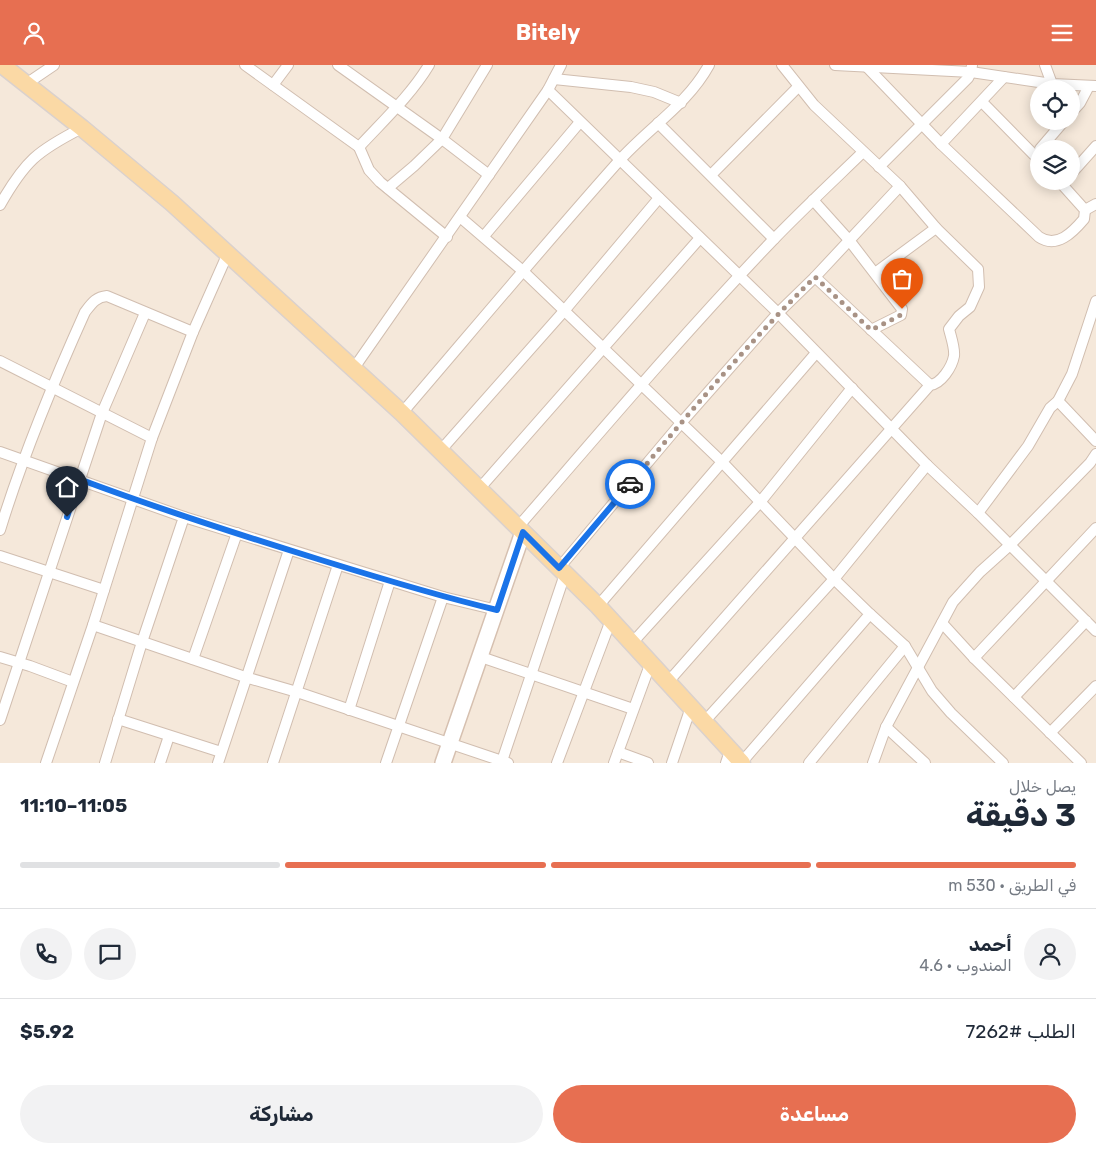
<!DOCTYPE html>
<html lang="ar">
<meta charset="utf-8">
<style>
body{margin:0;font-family:Rubik,Cairo,sans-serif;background:#f2f2f3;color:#1f2937;direction:rtl;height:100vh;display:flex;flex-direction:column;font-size:19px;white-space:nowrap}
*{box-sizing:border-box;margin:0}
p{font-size:16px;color:#747a83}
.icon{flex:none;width:28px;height:28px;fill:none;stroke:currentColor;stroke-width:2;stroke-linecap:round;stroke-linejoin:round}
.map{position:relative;height:698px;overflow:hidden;direction:ltr}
.side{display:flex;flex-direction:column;background:#fff;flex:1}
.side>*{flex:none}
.tools{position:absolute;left:1030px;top:15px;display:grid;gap:10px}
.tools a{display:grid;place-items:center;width:50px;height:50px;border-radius:50%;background:#fff;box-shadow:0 2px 12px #0003;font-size:25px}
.pin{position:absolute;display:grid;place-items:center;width:42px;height:42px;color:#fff;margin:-51px -21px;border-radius:50% 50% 50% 0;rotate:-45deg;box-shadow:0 0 5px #0007}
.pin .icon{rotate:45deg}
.courier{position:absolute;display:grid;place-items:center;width:50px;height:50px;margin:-25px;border:4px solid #1a73e8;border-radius:50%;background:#fff;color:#222;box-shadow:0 1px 6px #0007}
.headline em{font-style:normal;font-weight:700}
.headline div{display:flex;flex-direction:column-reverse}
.headline{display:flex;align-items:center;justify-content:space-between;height:85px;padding:0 20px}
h1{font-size:32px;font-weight:700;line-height:38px}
.bar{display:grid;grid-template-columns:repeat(4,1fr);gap:8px 5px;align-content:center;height:60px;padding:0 20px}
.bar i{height:6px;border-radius:4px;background:#e0e1e3}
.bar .selected{background:#e76f51}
.bar p{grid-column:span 4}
.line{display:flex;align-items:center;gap:12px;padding:0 20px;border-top:1px solid #e0e1e3}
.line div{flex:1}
.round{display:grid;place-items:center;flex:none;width:52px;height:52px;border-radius:26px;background:#f2f2f3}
.button{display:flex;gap:10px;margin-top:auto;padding:10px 20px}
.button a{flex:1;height:58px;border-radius:30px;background:#e76f51;color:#fff;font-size:20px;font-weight:700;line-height:58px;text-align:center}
.button a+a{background:#f2f2f3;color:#1f2937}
header{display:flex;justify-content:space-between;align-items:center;height:65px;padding:0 20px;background:#e76f51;color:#fff;font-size:22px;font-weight:700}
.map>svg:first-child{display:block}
.residential{fill:#f5e8da;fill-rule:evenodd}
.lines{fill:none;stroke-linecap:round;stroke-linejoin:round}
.street-casing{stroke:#d1beb0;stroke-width:12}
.secondary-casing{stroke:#d6c0b0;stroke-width:18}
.primary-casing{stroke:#dad1cd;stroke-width:19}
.street{stroke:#fff;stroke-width:10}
.secondary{stroke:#fff;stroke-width:15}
.primary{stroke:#fbd9a5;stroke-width:16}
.done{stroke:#a89285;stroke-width:5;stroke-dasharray:0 9}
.route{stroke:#1a73e8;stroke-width:6}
</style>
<header><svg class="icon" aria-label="menu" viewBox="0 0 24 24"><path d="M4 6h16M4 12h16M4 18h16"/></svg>Bitely<svg class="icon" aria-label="person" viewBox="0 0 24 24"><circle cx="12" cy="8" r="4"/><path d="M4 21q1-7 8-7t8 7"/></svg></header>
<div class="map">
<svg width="1096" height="698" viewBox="0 0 1096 698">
<rect width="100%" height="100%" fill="#fdf6ec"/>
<path class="residential" d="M0,0h1096v698h-1096zM1039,24h32v32h-32zM1039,84h32v32h-32z"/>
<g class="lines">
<defs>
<g id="street">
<path d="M245,0l114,82 10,23 11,12 67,55"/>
<path d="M338,0l104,74 47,36"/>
<path d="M835,0l136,7 81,12 44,2"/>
<path d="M1045,0l7,19"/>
<path d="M866,1l75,78 98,93c18,12 34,-5 45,-18l1,-9 -26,-29"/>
<path d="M554,14l77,8 23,5 27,11"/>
<path d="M26,19l28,-19"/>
<path d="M273,20l15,-20"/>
<path d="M548,25l230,223 149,152 -93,114 -130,143"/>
<path d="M982,37l57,58"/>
<path d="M1071,48l9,-10 9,-17"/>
<path d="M658,58l116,116"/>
<path d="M941,79l63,-67"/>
<path d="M359,82c24,-26 52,-52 70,-82"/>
<path d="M1040,84l24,-28"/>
<path d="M879,102l89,-89 3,-6 1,-7"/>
<path d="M1071,109l25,-28"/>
<path d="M711,110l87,-88"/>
<path d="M388,123l26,-22 28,-27 45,-74"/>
<path d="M813,135l36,40 53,69 -1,6 -30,15"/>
<path d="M0,140c25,-44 37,-54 82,-77"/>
<path d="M1085,145l11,-6"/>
<path d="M460,152l64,55 198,190 -124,144"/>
<path d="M484,171l96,-114"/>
<path d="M875,208l61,-45"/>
<path d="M815,212l115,108"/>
<path d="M0,296l152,77"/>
<path d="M354,303l194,-278 13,-25"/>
<path d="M1058,336l38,40"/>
<path d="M402,348c72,-84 143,-169 216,-251 30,-34 69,-57 91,-97"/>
<path d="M441,385l123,-139 95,-113"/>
<path d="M0,387l184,65 -42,125 -37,121"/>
<path d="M927,400l51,48 118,118"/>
<path d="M480,423l220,-250"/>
<path d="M978,448l50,-67 22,-38 8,-7 14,-27 24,-73"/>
<path d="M184,452l259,80 54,13"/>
<path d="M518,462c84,-97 167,-195 255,-287 29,-30 60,-59 90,-88"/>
<path d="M0,465c23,-75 53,-147 85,-218 7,-9 11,-15 22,-16l86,36"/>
<path d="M0,491l104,34"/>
<path d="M559,503l122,-145 97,-110 37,-36 85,-91"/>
<path d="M870,549l35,32 27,45 19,22 52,50"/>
<path d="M942,558l32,35 107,105"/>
<path d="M93,560l152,52 52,15 211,71"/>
<path d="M633,577l128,-141 91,-113"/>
<path d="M0,592l30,9 43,16"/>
<path d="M481,592l152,52"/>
<path d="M974,593l122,-130"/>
<path d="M193,594l44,-126"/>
<path d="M668,617l262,-297c11,-1 22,-18 24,-29 1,-8 -3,-19 -5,-27l10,-13 11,-9 9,-20 -1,-18 -42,-41 -36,-42 -86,-81 -32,-40"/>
<path d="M1014,632l72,-76"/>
<path d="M349,645l41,-129"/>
<path d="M118,654l103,33"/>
<path d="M0,655l102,-307 43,-100"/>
<path d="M886,662l39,36"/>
<path d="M1050,668l46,-47"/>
<path d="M618,687l30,11"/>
<path d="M502,696l63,-187"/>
<path d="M46,698l47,-138 59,-187 41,-106 35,-79"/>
<path d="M160,698l9,-27"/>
<path d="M218,698l71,-213"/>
<path d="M273,698l65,-198"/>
<path d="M386,698l57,-166"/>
<path d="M557,698l54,-143"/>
<path d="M614,698l37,-101"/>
<path d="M672,698l19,-56"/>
<path d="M726,698l4,-12"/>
<path d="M741,698l129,-149 -36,-35 -112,-117 94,-109"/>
<path d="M809,698l96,-117"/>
<path d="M873,698l13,-36 67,-125 27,-30 30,-27 80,-82 6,-9"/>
</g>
<path id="secondary" d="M443,698l80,-231"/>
<path id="primary" d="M2,0l80,63 90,75 230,210 196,193 144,157"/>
</defs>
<use href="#street" class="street-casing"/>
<use href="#secondary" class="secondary-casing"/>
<use href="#primary" class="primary-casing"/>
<use href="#street" class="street"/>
<use href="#secondary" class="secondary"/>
<use href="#primary" class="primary"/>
</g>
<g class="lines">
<path class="done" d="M630,419c59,-71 119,-142 185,-207l56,53 30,-15 1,-6"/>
<path class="route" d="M67,452l12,-38c80,30 161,56 242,81 58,18 117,36 176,50l26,-78 36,36 71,-84"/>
</g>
</svg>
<div class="tools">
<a><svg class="icon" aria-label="locate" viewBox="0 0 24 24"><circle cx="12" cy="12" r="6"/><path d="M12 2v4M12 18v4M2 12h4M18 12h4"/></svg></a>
<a><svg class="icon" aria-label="layers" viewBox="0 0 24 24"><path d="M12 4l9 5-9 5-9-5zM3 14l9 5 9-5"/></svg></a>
</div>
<div class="pin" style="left:902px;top:244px;background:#ea580c"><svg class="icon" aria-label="bag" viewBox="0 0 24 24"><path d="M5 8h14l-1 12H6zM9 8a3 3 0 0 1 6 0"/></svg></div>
<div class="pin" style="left:67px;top:452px;background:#1f2937"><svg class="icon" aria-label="home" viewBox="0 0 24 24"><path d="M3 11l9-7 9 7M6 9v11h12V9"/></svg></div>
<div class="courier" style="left:630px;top:419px"><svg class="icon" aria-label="car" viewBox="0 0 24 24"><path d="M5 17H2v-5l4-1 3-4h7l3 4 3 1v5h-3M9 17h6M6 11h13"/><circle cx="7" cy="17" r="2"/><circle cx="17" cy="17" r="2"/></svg></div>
</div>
<section class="side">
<div class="headline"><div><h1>3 دقيقة</h1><p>يصل خلال</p></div><em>11:05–11:10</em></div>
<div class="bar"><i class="selected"></i><i class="selected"></i><i class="selected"></i><i></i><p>في الطريق · 530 m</p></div>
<div class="line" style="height:90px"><a class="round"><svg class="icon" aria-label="person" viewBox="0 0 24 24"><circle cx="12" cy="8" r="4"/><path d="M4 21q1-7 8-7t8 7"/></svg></a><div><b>أحمد</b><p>المندوب · 4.6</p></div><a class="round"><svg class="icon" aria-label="chat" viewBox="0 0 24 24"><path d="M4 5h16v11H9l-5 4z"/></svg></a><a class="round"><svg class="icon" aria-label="phone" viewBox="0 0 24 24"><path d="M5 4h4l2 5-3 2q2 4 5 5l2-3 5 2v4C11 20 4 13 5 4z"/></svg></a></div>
<div class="line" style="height:65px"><div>الطلب #7262</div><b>$5.92</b></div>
<div class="button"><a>مساعدة</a><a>مشاركة</a></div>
</section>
